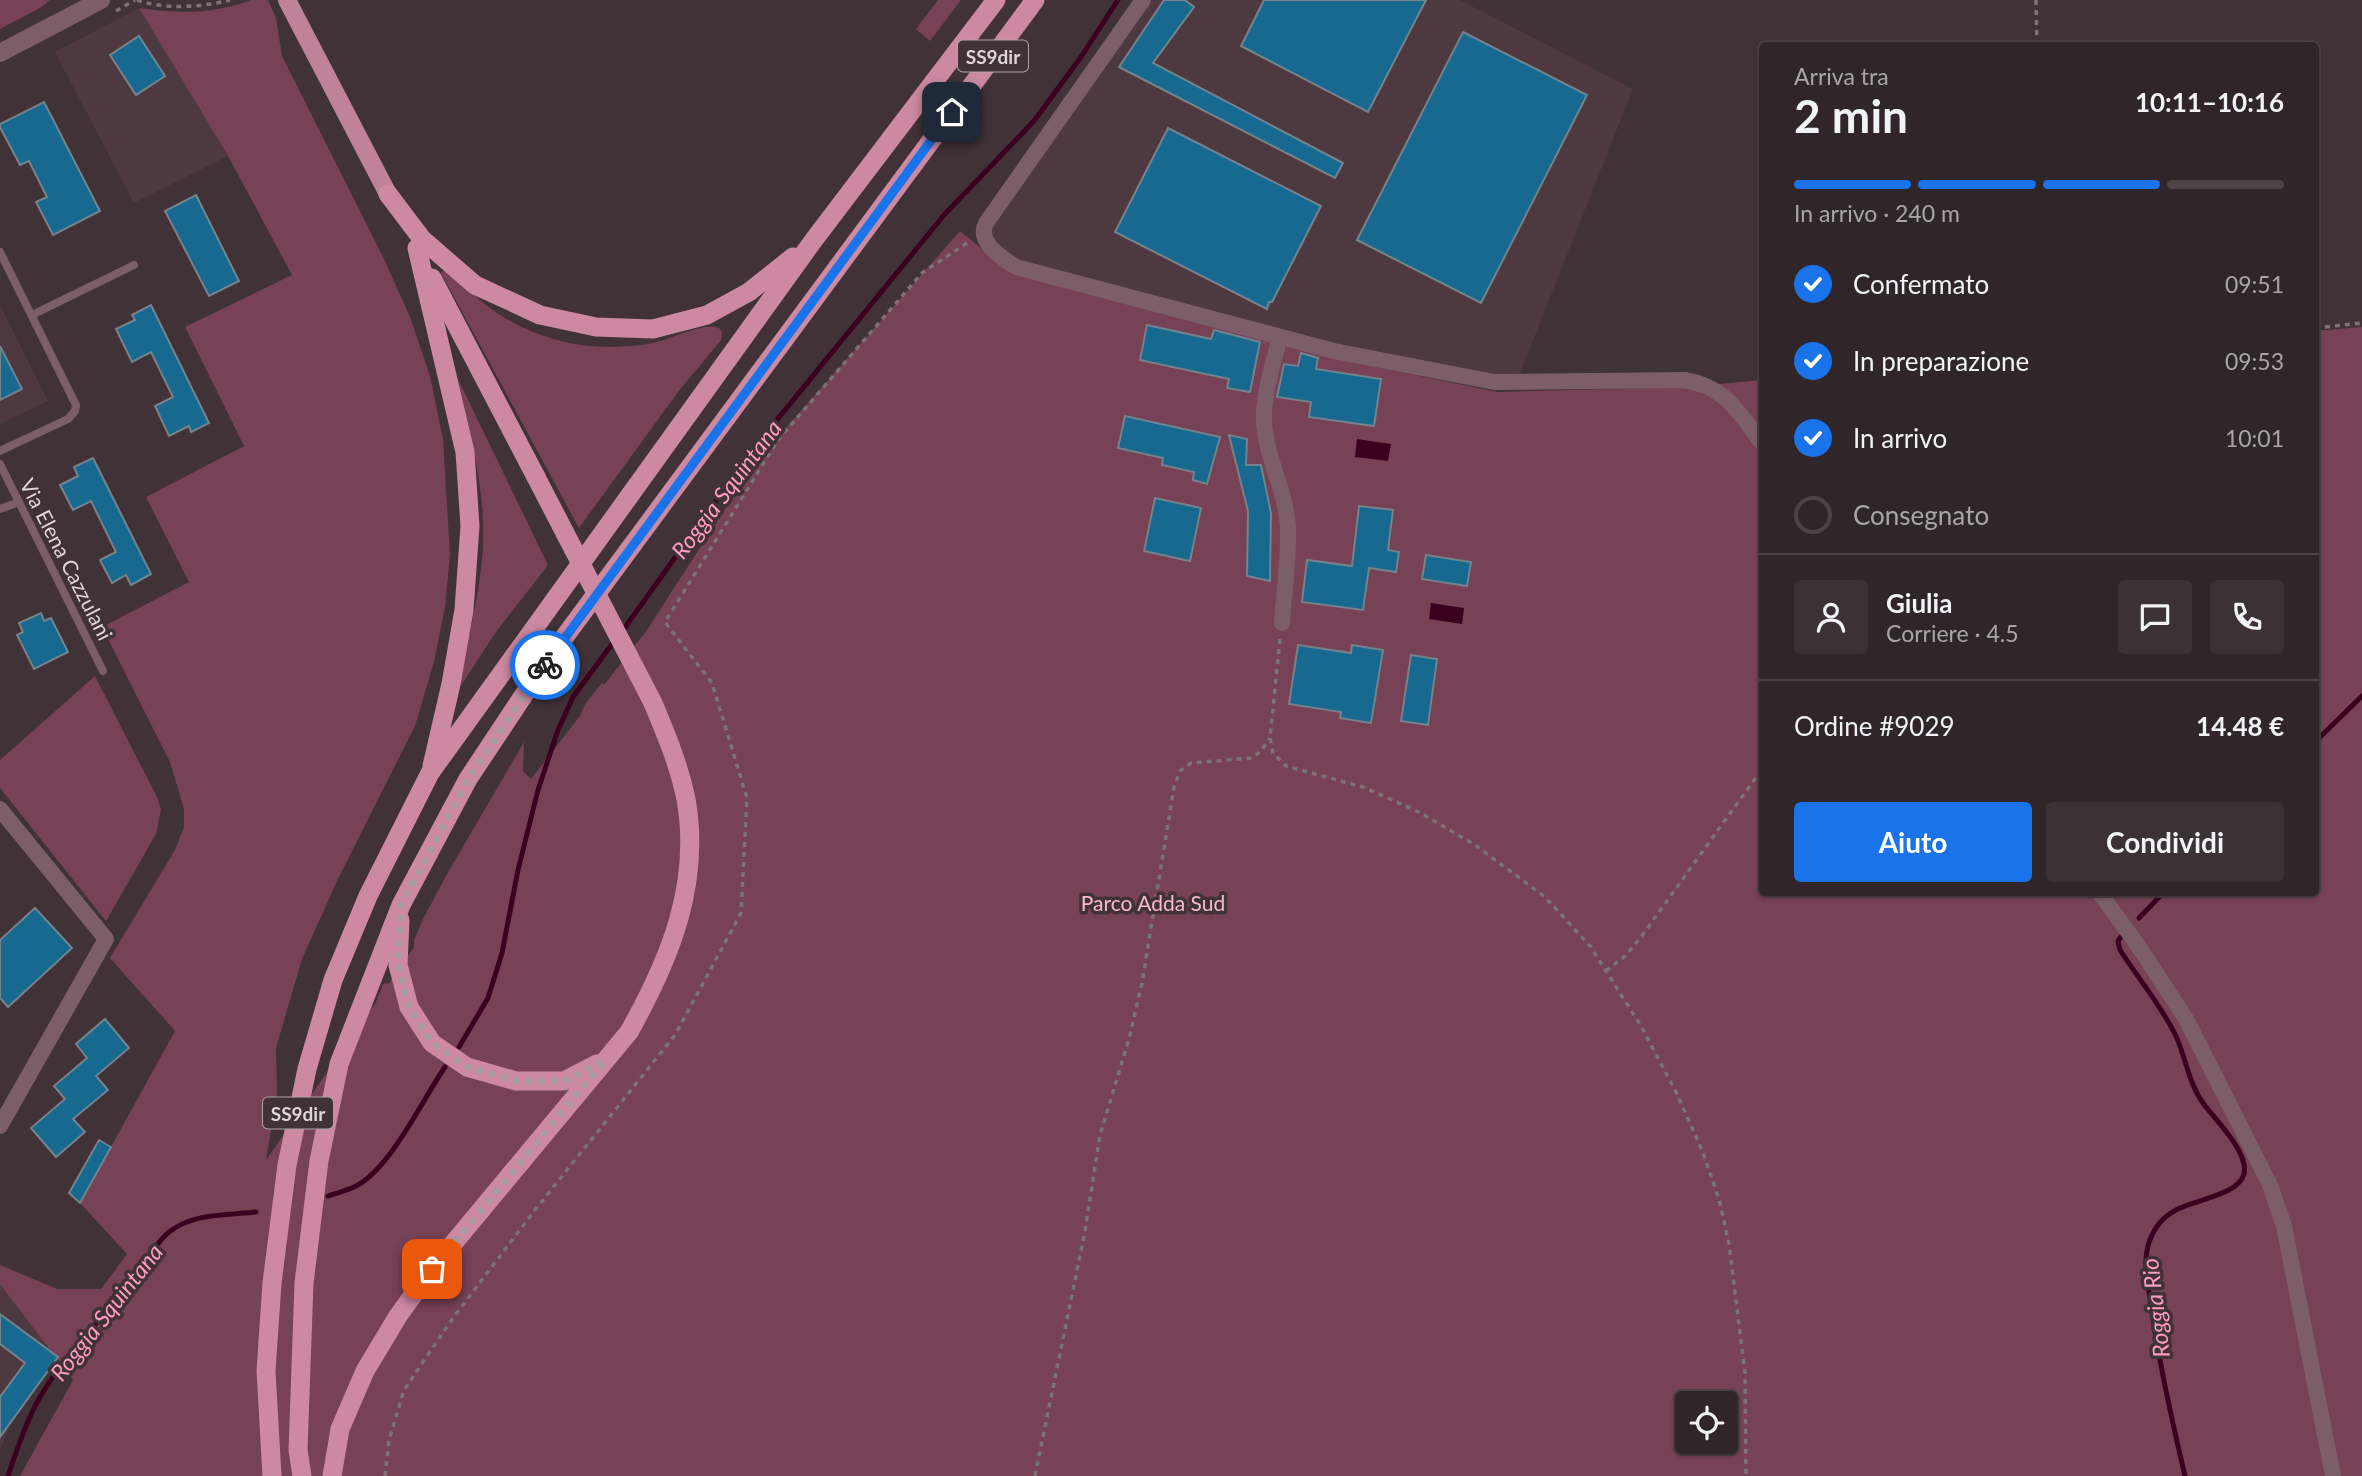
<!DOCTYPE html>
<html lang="it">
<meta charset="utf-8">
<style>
body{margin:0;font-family:Lato,sans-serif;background:#3c3235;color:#f1f3f6;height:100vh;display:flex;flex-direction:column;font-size:26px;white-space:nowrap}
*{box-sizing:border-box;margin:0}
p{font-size:23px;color:#a8a5a8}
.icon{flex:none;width:38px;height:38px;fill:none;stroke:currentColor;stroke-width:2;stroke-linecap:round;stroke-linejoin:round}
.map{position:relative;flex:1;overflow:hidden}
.drawer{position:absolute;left:1759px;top:42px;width:560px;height:854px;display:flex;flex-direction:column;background:#302629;border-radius:7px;box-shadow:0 2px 5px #0004,0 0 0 2px #4b4346}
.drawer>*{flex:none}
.fabs{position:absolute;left:1675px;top:1391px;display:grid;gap:14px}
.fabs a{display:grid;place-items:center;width:63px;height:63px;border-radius:7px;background:#302629;box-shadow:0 2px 5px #0004,0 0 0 2px #4b4346;font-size:35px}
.pin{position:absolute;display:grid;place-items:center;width:60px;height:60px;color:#fff;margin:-30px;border-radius:14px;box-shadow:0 4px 10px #0006}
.courier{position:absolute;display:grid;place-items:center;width:70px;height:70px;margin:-35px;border:5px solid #1a73e8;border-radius:50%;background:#fff;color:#222;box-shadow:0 2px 9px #0007}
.headline em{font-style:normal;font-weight:700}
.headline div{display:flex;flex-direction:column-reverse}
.headline{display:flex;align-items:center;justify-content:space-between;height:119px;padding:0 35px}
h1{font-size:46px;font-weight:700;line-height:52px}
.bar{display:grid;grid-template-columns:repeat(4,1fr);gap:10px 7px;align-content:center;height:84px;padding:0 35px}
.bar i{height:9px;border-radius:5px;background:#4b4346}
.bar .current{background:#1a73e8}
.bar p{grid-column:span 4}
.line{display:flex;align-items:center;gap:18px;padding:0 35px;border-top:2px solid #4b4346}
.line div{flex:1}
.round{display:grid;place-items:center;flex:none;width:74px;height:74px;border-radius:7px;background:#3c3235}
ol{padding:0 35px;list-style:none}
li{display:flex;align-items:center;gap:21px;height:77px}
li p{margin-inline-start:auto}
li .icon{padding:7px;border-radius:50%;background:#1a73e8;color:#fff;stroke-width:4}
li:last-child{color:#a8a5a8}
li i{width:38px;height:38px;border:4px solid #4b4346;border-radius:50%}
.button{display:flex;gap:14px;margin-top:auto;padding:14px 35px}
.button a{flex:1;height:80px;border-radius:7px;background:#1a73e8;color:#fff;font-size:28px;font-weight:700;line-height:80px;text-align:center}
.button a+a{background:#3c3235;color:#f1f3f6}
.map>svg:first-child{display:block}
.built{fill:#4e3940}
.green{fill:#774156;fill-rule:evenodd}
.water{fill:#3c001f}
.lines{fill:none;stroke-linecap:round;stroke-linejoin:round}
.stream{stroke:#3c001f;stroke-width:5}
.building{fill:#17698f;stroke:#74838c;stroke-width:2}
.path{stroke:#7e7276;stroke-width:3.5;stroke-dasharray:5 5;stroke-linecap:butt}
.service{stroke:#7c5e68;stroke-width:8}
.minor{stroke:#7c5e68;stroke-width:16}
.tertiary{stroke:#7c5e68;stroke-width:18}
.primary{stroke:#c08299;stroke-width:18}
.trunk{stroke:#cd89a2;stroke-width:19}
.trunk-bridge{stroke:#cd89a2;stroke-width:19}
.done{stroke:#a79da0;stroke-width:7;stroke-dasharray:0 12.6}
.route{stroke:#1a73e8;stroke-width:9}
.labels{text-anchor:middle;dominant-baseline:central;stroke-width:7;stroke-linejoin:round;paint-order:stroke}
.shield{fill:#403237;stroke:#afa5a8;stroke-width:2}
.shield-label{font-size:19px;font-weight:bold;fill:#dfd6d9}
.street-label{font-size:21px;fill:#dfd6d9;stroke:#403237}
.park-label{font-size:21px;fill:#f6b9cf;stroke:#403237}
.water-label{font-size:23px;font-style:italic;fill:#ff9cc2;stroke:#403237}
</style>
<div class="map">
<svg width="2362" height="1476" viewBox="0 0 2362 1476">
<rect width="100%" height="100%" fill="#403237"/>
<g class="built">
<path d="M1143,0h317l173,89 -117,294 -182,-32 -336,-95 -12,-33z"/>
<path d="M139,8l89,148 -94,47 -79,-151z"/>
<path d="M0,305l48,96 -48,23z"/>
<path d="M0,1278l58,79 -47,65 -11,29z"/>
</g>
<g class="green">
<path d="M0,0h50l-10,8 -40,21z"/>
<path d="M251,0h17l8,18 6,38 103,205 25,56 20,59 13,63 7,115 -5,53 -11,55 -19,64 -78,155 -35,78 -26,89 1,45 -11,67 110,-158 7,-18 6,-1 25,-36v-7l9,-21 24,-45 77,-132 -1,29 8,8 49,-63 5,-12 17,-21 2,2 43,-55 107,-166 206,-233 49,40 324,87 164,34 189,-5 76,-7v512h553v-561l47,-4v1149h-2342l53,-96 -73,-96v-19l57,24h44l26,-35 -47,-51 95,-172 -65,-73 65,-108 9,-23v-18l-14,-47 -68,-135 87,-45 -43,-85 98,-51 -59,-119 107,-52 -64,-119 -89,-148c39,6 75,6 112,-8zM1687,1404h39v38h-39z"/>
<path d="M938,0h23l-31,41 -14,-12z"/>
<path d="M447,268c13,13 25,26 39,37 40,31 92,46 142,41 10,0 22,-2 32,-5 11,-2 70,-31 61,-1l-43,52 -99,136 -138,-255z"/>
<path d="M458,379l90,186 -52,67 -42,64c11,-45 24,-91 28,-137 6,-60 -11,-122 -24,-180z"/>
<path d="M95,676l62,121 4,12 -5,25 -50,87 -106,-133v-28z"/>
</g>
<g class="water">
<path d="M1357,439l34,5 -3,17 -33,-4z"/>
<path d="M1431,603l33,5 -2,16 -33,-5z"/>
</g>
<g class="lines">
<g class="stream">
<path d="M621,633l129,-180 194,-238 90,-94 47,-64 37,-57"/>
<path d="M2315,742l47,-46"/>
<path d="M2139,918l25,-26"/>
<path d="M2123,934l-5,7 2,9c18,28 40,54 55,84 11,23 13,48 28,69 13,18 46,49 41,71 -5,21 -51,26 -68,36 -15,8 -24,21 -28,36 -5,17 0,37 2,53 8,60 21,118 35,177"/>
<path d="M459,1047l29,-49 14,-45 16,-83 20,-80 20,-60 15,-33 42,-57"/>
<path d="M328,1196c8,-3 18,-5 26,-9 36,-17 68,-87 91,-120"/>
<path d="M8,1476c8,-24 16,-48 27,-70 26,-49 68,-88 102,-131 11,-14 18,-32 32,-43 24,-19 59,-17 87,-20"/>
</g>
</g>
<g class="building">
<path d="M1164,0h21l9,7 -41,56 190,100 -8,15 -216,-111z"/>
<path d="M1264,0h162l-58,112 -127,-66z"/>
<path d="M1463,32l124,63 -106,208 -124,-63z"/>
<path d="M139,36l26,40 -29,19 -26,-40z"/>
<path d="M44,102l56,109 -47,24 -17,-33 11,-5 -18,-36 -9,4 -20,-38v-3z"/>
<path d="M1168,128l153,78 -49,96h-3l-2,7 -152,-77z"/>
<path d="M196,195l43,86 -30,15 -44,-85z"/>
<path d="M151,305l58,118 -18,9 -2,-6 -20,10 -14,-30 18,-9 -22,-45 -19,10 -16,-33 19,-9 -3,-5z"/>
<path d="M1147,325l64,14 3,-9 46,12 -10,50 -23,-4 2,-9 -89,-19z"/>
<path d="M0,346l22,43 -22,11z"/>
<path d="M1301,353l17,5 -2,11 65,10 -7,47 -65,-9 2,-15 -34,-5 7,-33 14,2z"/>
<path d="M1125,416l95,21 -13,47 -14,-4 1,-8 -32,-7 1,-7 -45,-10z"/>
<path d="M1229,435l18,4 -1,26h15l10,48 -1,68 -23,-5 1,-65z"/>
<path d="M93,458l58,116 -20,11 -5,-10 -14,8 -12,-23 16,-8 -25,-51 -18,9 -13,-25 18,-9 -4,-9z"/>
<path d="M1155,498l46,10 -11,53 -46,-10z"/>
<path d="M1359,506l34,4 -5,40 11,2 -3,20 -27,-4 -6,42 -61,-8 5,-42 45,6z"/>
<path d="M1426,555l45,7 -4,24 -45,-7z"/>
<path d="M41,613l3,8 7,-3 17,34 -34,17 -17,-34 6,-3 -4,-9z"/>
<path d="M1298,645l53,8 1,-8 31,5 -12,73 -31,-5 1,-6 -52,-8z"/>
<path d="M1411,655l26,4 -9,66 -27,-4z"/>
<path d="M35,908l37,40 -64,59 -8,-9v-58z"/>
<path d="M105,1019l24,29 -33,28 12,14 -35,29 12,13 -29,25 -25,-29 34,-29 -11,-13 33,-28 -11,-14z"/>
<path d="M99,1140l12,7 -31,56 -11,-10z"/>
<path d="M0,1314l58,43 -58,80v-40l25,-34 -25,-19z"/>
</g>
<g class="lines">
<g class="path">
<path d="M137,0c28,10 65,7 93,0"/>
<path d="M2036,0l1,46"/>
<path d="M116,11l19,-11"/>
<path d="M2315,328l47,-5"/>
<path d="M1280,639l-10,99 3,15 13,13 77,21 56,25 56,33 70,52 45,49 51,80 35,66 26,58 17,49 10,45 16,129 1,103"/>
<path d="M1606,971l19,-15 16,-19 121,-168"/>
<path d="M385,1476l4,-36 15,-50 49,-72 82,-108 140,-175 66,-122 6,-115 -35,-115 -47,-61 113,-182 144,-167 48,-32"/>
<path d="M1035,1476l50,-245 15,-96 29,-96 13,-56 32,-196 6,-16 11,-8 61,-5 9,-7 9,-13"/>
</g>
<g class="service">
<path d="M0,252l76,153 -1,6 -7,8 -68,32"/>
<path d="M32,315l102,-50"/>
<path d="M0,464l103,207"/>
<path d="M0,509l19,-7"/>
</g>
<g class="minor">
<path d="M1143,0l-157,223c-10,19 16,35 30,44l318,84 160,31 191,-2c41,7 54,33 77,63"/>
<path d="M1280,337c-7,27 -17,57 -16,85 2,36 22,69 24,105 1,32 -4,65 -6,96"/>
<path d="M0,809l106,130 -106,187"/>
<path d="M2099,892l40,55 47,72 84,166 14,41 49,250"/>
</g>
<path class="tertiary" d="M0,53l101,-53"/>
<path class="primary" d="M287,0l101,194"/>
<g class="trunk">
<path d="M388,194l34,45 53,46 65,30 56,12 57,2 54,-14 42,-23 44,-35"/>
<path d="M417,248l48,204 5,74 -6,84 -13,74 -19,82"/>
<path d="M432,278l104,199"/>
<path d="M400,920l-2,45 11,42 23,36 35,24 49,14h48l33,-17"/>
<path d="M272,1476l-6,-105 6,-88 15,-118 20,-96 26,-89 35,-84 62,-123 383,-532 183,-241"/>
<path d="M302,1476l-4,-26 6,-167 15,-122 20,-97 62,-159 67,-126 75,-113 492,-666"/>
<path d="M332,1476l8,-47 25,-58 33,-55 34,-47 197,-237c41,-73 72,-148 57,-233 -7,-34 -20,-65 -33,-96"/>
</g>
<path class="trunk-bridge" d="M536,477l117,226"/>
</g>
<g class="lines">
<path class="done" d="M432,1269l173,-209 -41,21h-48l-49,-14 -35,-24 -23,-36 -11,-42 3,-60 67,-126 77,-114"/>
<path class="route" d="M545,665l407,-553"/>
</g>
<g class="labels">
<g class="shield">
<rect x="958" y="40.5" width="70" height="31" rx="5"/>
<rect x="263" y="1097.5" width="70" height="31" rx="5"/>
</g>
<g class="shield-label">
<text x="993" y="56">SS9dir</text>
<text x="298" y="1113">SS9dir</text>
</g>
<g class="street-label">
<text transform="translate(67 559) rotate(63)">Via Elena Cazzulani</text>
</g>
<g class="park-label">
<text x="1153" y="902">Parco Adda Sud</text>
</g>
<g class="water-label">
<text transform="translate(726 489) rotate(-53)">Roggia Squintana</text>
<text transform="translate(2155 1308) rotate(-97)">Roggia Rio</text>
<text transform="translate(106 1312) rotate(-52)">Roggia Squintana</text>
</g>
</g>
</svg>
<div class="fabs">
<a><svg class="icon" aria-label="locate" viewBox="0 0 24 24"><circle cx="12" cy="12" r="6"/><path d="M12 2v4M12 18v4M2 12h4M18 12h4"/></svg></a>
</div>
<div class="pin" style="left:432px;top:1269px;background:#ea580c"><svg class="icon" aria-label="bag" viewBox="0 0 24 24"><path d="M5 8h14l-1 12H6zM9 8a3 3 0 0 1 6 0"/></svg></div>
<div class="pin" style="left:952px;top:112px;background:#1f2937"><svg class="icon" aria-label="home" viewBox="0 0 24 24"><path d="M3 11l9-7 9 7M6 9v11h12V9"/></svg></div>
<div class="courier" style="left:545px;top:665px"><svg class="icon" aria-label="bike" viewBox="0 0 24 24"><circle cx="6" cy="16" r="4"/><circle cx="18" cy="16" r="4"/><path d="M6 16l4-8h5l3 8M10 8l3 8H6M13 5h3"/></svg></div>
<section class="drawer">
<div class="headline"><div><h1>2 min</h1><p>Arriva tra</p></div><em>10:11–10:16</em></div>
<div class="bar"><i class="current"></i><i class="current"></i><i class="current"></i><i></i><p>In arrivo · 240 m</p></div>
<ol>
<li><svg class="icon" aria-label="check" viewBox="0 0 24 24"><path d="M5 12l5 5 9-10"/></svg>Confermato<p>09:51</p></li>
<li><svg class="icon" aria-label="check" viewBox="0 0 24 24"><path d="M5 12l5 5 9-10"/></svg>In preparazione<p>09:53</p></li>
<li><svg class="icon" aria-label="check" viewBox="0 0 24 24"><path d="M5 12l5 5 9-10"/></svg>In arrivo<p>10:01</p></li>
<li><i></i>Consegnato</li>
</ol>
<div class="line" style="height:126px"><a class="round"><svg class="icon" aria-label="person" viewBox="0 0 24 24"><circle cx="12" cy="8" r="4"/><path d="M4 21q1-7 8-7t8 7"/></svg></a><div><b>Giulia</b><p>Corriere · 4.5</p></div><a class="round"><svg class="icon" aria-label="chat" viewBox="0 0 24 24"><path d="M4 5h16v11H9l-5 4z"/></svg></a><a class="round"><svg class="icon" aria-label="phone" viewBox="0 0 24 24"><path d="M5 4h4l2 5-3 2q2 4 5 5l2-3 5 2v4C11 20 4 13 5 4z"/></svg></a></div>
<div class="line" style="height:91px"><div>Ordine #9029</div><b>14.48 €</b></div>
<div class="button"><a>Aiuto</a><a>Condividi</a></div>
</section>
</div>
